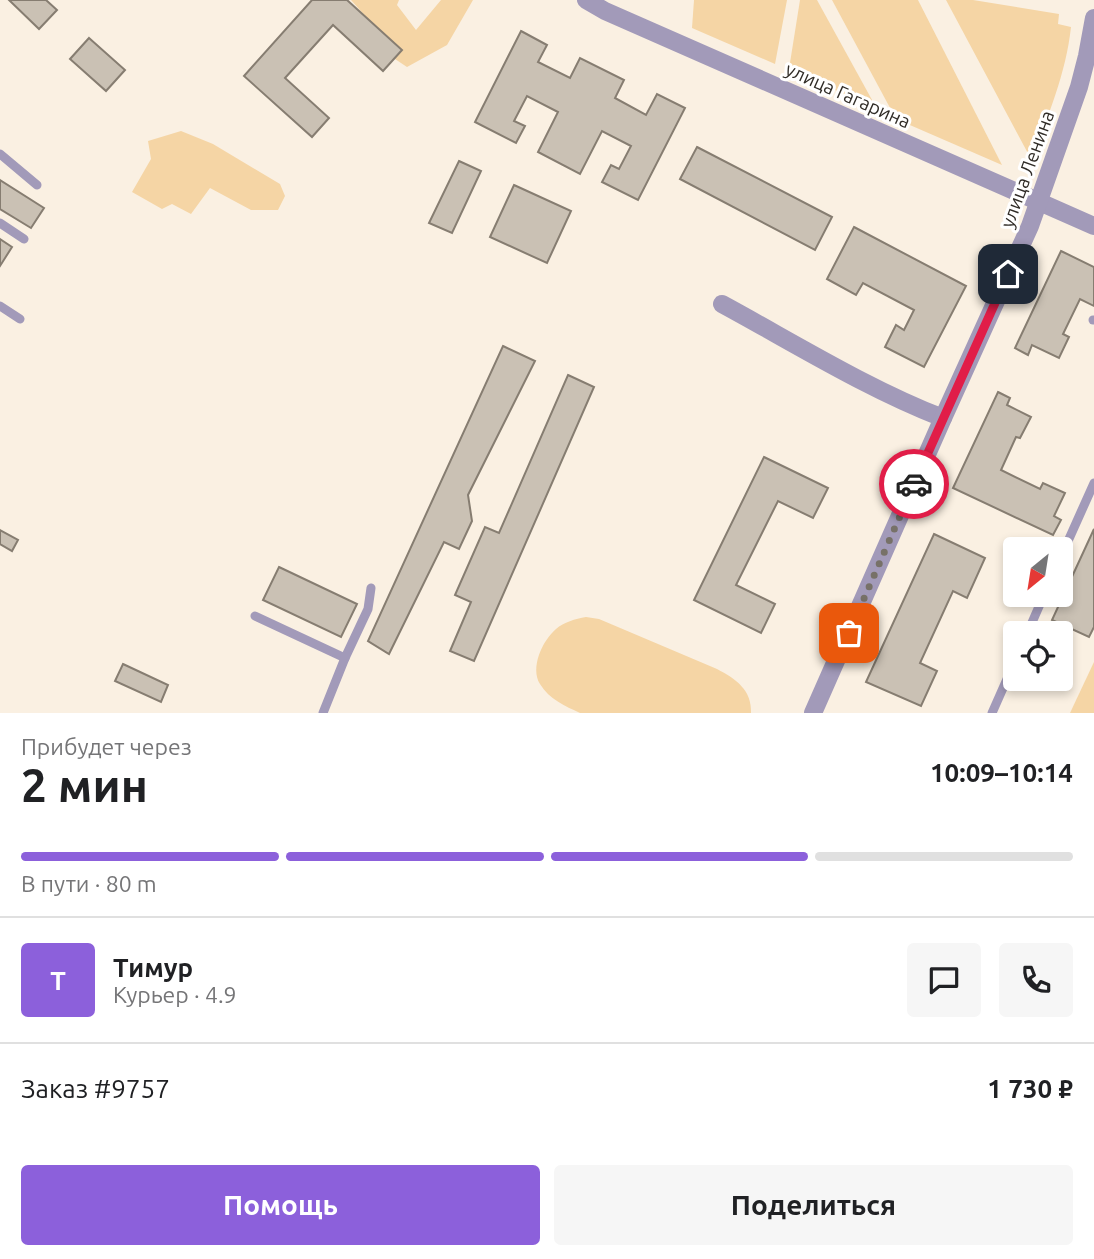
<!DOCTYPE html>
<html lang="ru">
<meta charset="utf-8">
<style>
body{margin:0;font-family:Ubuntu,sans-serif;background:#f6f6f6;color:#202124;height:100vh;display:flex;flex-direction:column;font-size:26px;white-space:nowrap}
*{box-sizing:border-box;margin:0}
p{font-size:23px;color:#757577}
.icon{flex:none;width:38px;height:38px;fill:none;stroke:currentColor;stroke-width:2;stroke-linecap:round;stroke-linejoin:round}
.map{position:relative;height:713px;overflow:hidden}
.details{display:flex;flex-direction:column;background:#fff;flex:1}
.details>*{flex:none}
.needle{width:46px;rotate:210deg}
.fabs{position:absolute;left:1003px;top:537px;display:grid;gap:14px}
.fabs a{display:grid;place-items:center;width:70px;height:70px;border-radius:7px;background:#fff;box-shadow:0 4px 10px #0003;font-size:35px}
.pin{position:absolute;display:grid;place-items:center;width:60px;height:60px;color:#fff;margin:-30px;border-radius:14px;box-shadow:0 4px 10px #0006}
.courier{position:absolute;display:grid;place-items:center;width:70px;height:70px;margin:-35px;border:5px solid #e11d48;border-radius:50%;background:#fff;color:#222;box-shadow:0 2px 9px #0007}
.summary em{font-style:normal;font-weight:700}
.summary div{display:flex;flex-direction:column-reverse}
.summary{display:flex;align-items:center;justify-content:space-between;height:119px;padding:0 21px}
h1{font-size:46px;font-weight:700;line-height:52px}
.bar{display:grid;grid-template-columns:repeat(4,1fr);gap:10px 7px;align-content:center;height:84px;padding:0 21px}
.bar i{height:9px;border-radius:5px;background:#e0e0e0}
.bar .selected{background:#8c60db}
.bar p{grid-column:span 4}
.line{display:flex;align-items:center;gap:18px;padding:0 21px;border-top:2px solid #e0e0e0}
.line div{flex:1}
.round{display:grid;place-items:center;flex:none;width:74px;height:74px;border-radius:7px;background:#f6f6f6}
.cta{display:flex;gap:14px;margin-top:auto;padding:14px 21px}
.cta a{flex:1;height:80px;border-radius:7px;background:#8c60db;color:#fff;font-size:28px;font-weight:700;line-height:80px;text-align:center}
.cta a+a{background:#f6f6f6;color:#202124}
.map>svg:first-child{display:block}
.green{fill:#f5d5a5}
.building{fill:#cac1b4;stroke:#867d71;stroke-width:2}
.lines{fill:none;stroke-linecap:round;stroke-linejoin:round}
.service{stroke:#a29ab9;stroke-width:9}
.minor{stroke:#a29ab9;stroke-width:18}
.done{stroke:#777168;stroke-width:7;stroke-dasharray:0 12.6}
.route{stroke:#e11d48;stroke-width:9}
.labels{text-anchor:middle;dominant-baseline:central;stroke-width:6;stroke-linejoin:round;paint-order:stroke}
.street-label{font-size:19px;fill:#302c27;stroke:#fff}
</style>
<div class="map">
<svg width="1094" height="713" viewBox="0 0 1094 713">
<rect width="100%" height="100%" fill="#faf0e2"/>
<g class="green">
<path d="M351,0h48l-2,5 19,25 25,-30h32l-26,45 -40,22 -12,-8 -5,-15z"/>
<path d="M694,0h93l-12,64 -83,-36z"/>
<path d="M800,0h17l60,109 -88,-40z"/>
<path d="M832,0h86l84,165 -106,-46z"/>
<path d="M946,0h27l86,14 -1,10 13,3c-5,46 -23,90 -40,132z"/>
<path d="M181,131l32,13 67,40 5,12 -7,14h-27l-41,-22 -19,26 -19,-10 -10,5 -30,-17 19,-33 -3,-18z"/>
<path d="M586,617l13,2 118,50c19,10 35,21 34,44h-171c-15,-7 -31,-14 -40,-29 -10,-16 2,-43 16,-55 8,-7 19,-10 30,-12z"/>
<path d="M1094,662v51h-24z"/>
</g>
<g class="building">
<path d="M9,0h37l11,10 -18,19z"/>
<path d="M312,0h35l55,50 -19,21 -50,-46 -48,53 44,40 -17,19 -68,-61z"/>
<path d="M521,31l26,14 -9,17 32,16 10,-20 44,22 -9,18 31,17 11,-21 28,14 -47,92 -36,-18 9,-17 8,4 12,-23 -29,-15 -22,43 -42,-22 20,-40 -31,-16 -13,25 11,5 -9,17 -41,-21z"/>
<path d="M89,38l36,32 -19,21 -36,-32z"/>
<path d="M697,147l135,70 -17,33 -135,-71z"/>
<path d="M459,161l22,10 -29,62 -23,-10z"/>
<path d="M0,180l44,28 -13,20 -31,-19z"/>
<path d="M514,185l57,26 -24,52 -57,-26z"/>
<path d="M854,227l112,59 -42,81 -39,-20 11,-22 8,5 10,-20 -51,-27 -7,12 -29,-16z"/>
<path d="M0,239l12,8 -12,19z"/>
<path d="M1061,251l33,16v39l-14,-7 -17,35 6,3 -10,21 -27,-13 -4,10 -13,-7z"/>
<path d="M503,346l32,15 -67,134 4,26 -13,28 -15,-7 -55,112 -21,-13z"/>
<path d="M568,375l26,12 -120,274 -24,-10 21,-49 -16,-7 30,-68 14,6z"/>
<path d="M998,392l12,6 -3,7 24,12 -11,21 -4,-1 -15,33 39,19 3,-6 22,10 -11,23 7,4 -8,15 -100,-47z"/>
<path d="M764,457l64,31 -15,30 -35,-17 -42,84 39,19 -14,29 -67,-33z"/>
<path d="M1094,529v98l-5,10 -37,-17z"/>
<path d="M0,530l18,10 -6,11 -12,-7z"/>
<path d="M934,534l51,24 -18,40 -14,-7 -33,72 17,8 -16,35 -55,-24z"/>
<path d="M279,567l78,37 -16,33 -78,-37z"/>
<path d="M123,664l45,21 -7,17 -46,-21z"/>
</g>
<g class="lines">
<g class="service">
<path d="M0,154l37,31"/>
<path d="M0,223l24,16"/>
<path d="M0,306l20,13"/>
<path d="M1093,320h1"/>
<path d="M1060,559l34,-76"/>
<path d="M255,616l90,42"/>
<path d="M1027,634l17,-39"/>
<path d="M323,713l22,-55 23,-49 3,-21"/>
<path d="M992,713l23,-52"/>
</g>
<g class="minor">
<path d="M586,0l19,11 489,215"/>
<path d="M722,304c72,39 144,84 221,114"/>
<path d="M813,713l130,-295 87,-192 49,-139 8,-31 7,-38"/>
</g>
</g>
<g class="lines">
<path class="done" d="M849,633l65,-149"/>
<path class="route" d="M914,484l94,-210"/>
</g>
<g class="labels">
<g class="street-label">
<text transform="translate(848 95) rotate(24)">улица Гагарина</text>
<text transform="translate(1027 169) rotate(-70)">улица Ленина</text>
</g>
</g>
</svg>
<div class="fabs">
<a><svg class="needle" viewBox="-14 -14 28 28"><path d="M0-13l5 13h-10z" fill="#e53935"/><path d="M0 13l5-13h-10z" fill="#757577"/></svg></a>
<a><svg class="icon" aria-label="locate" viewBox="0 0 24 24"><circle cx="12" cy="12" r="6"/><path d="M12 2v4M12 18v4M2 12h4M18 12h4"/></svg></a>
</div>
<div class="pin" style="left:849px;top:633px;background:#ea580c"><svg class="icon" aria-label="bag" viewBox="0 0 24 24"><path d="M5 8h14l-1 12H6zM9 8a3 3 0 0 1 6 0"/></svg></div>
<div class="pin" style="left:1008px;top:274px;background:#1f2937"><svg class="icon" aria-label="home" viewBox="0 0 24 24"><path d="M3 11l9-7 9 7M6 9v11h12V9"/></svg></div>
<div class="courier" style="left:914px;top:484px"><svg class="icon" aria-label="car" viewBox="0 0 24 24"><path d="M5 17H2v-5l4-1 3-4h7l3 4 3 1v5h-3M9 17h6M6 11h13"/><circle cx="7" cy="17" r="2"/><circle cx="17" cy="17" r="2"/></svg></div>
</div>
<section class="details">
<div class="summary"><div><h1>2 мин</h1><p>Прибудет через</p></div><em>10:09–10:14</em></div>
<div class="bar"><i class="selected"></i><i class="selected"></i><i class="selected"></i><i></i><p>В пути · 80 m</p></div>
<div class="line" style="height:126px"><b class="round" style="background:#8c60db;color:#fff">Т</b><div><b>Тимур</b><p>Курьер · 4.9</p></div><a class="round"><svg class="icon" aria-label="chat" viewBox="0 0 24 24"><path d="M4 5h16v11H9l-5 4z"/></svg></a><a class="round"><svg class="icon" aria-label="phone" viewBox="0 0 24 24"><path d="M5 4h4l2 5-3 2q2 4 5 5l2-3 5 2v4C11 20 4 13 5 4z"/></svg></a></div>
<div class="line" style="height:91px"><div>Заказ #9757</div><b>1 730 ₽</b></div>
<div class="cta"><a>Помощь</a><a>Поделиться</a></div>
</section>
